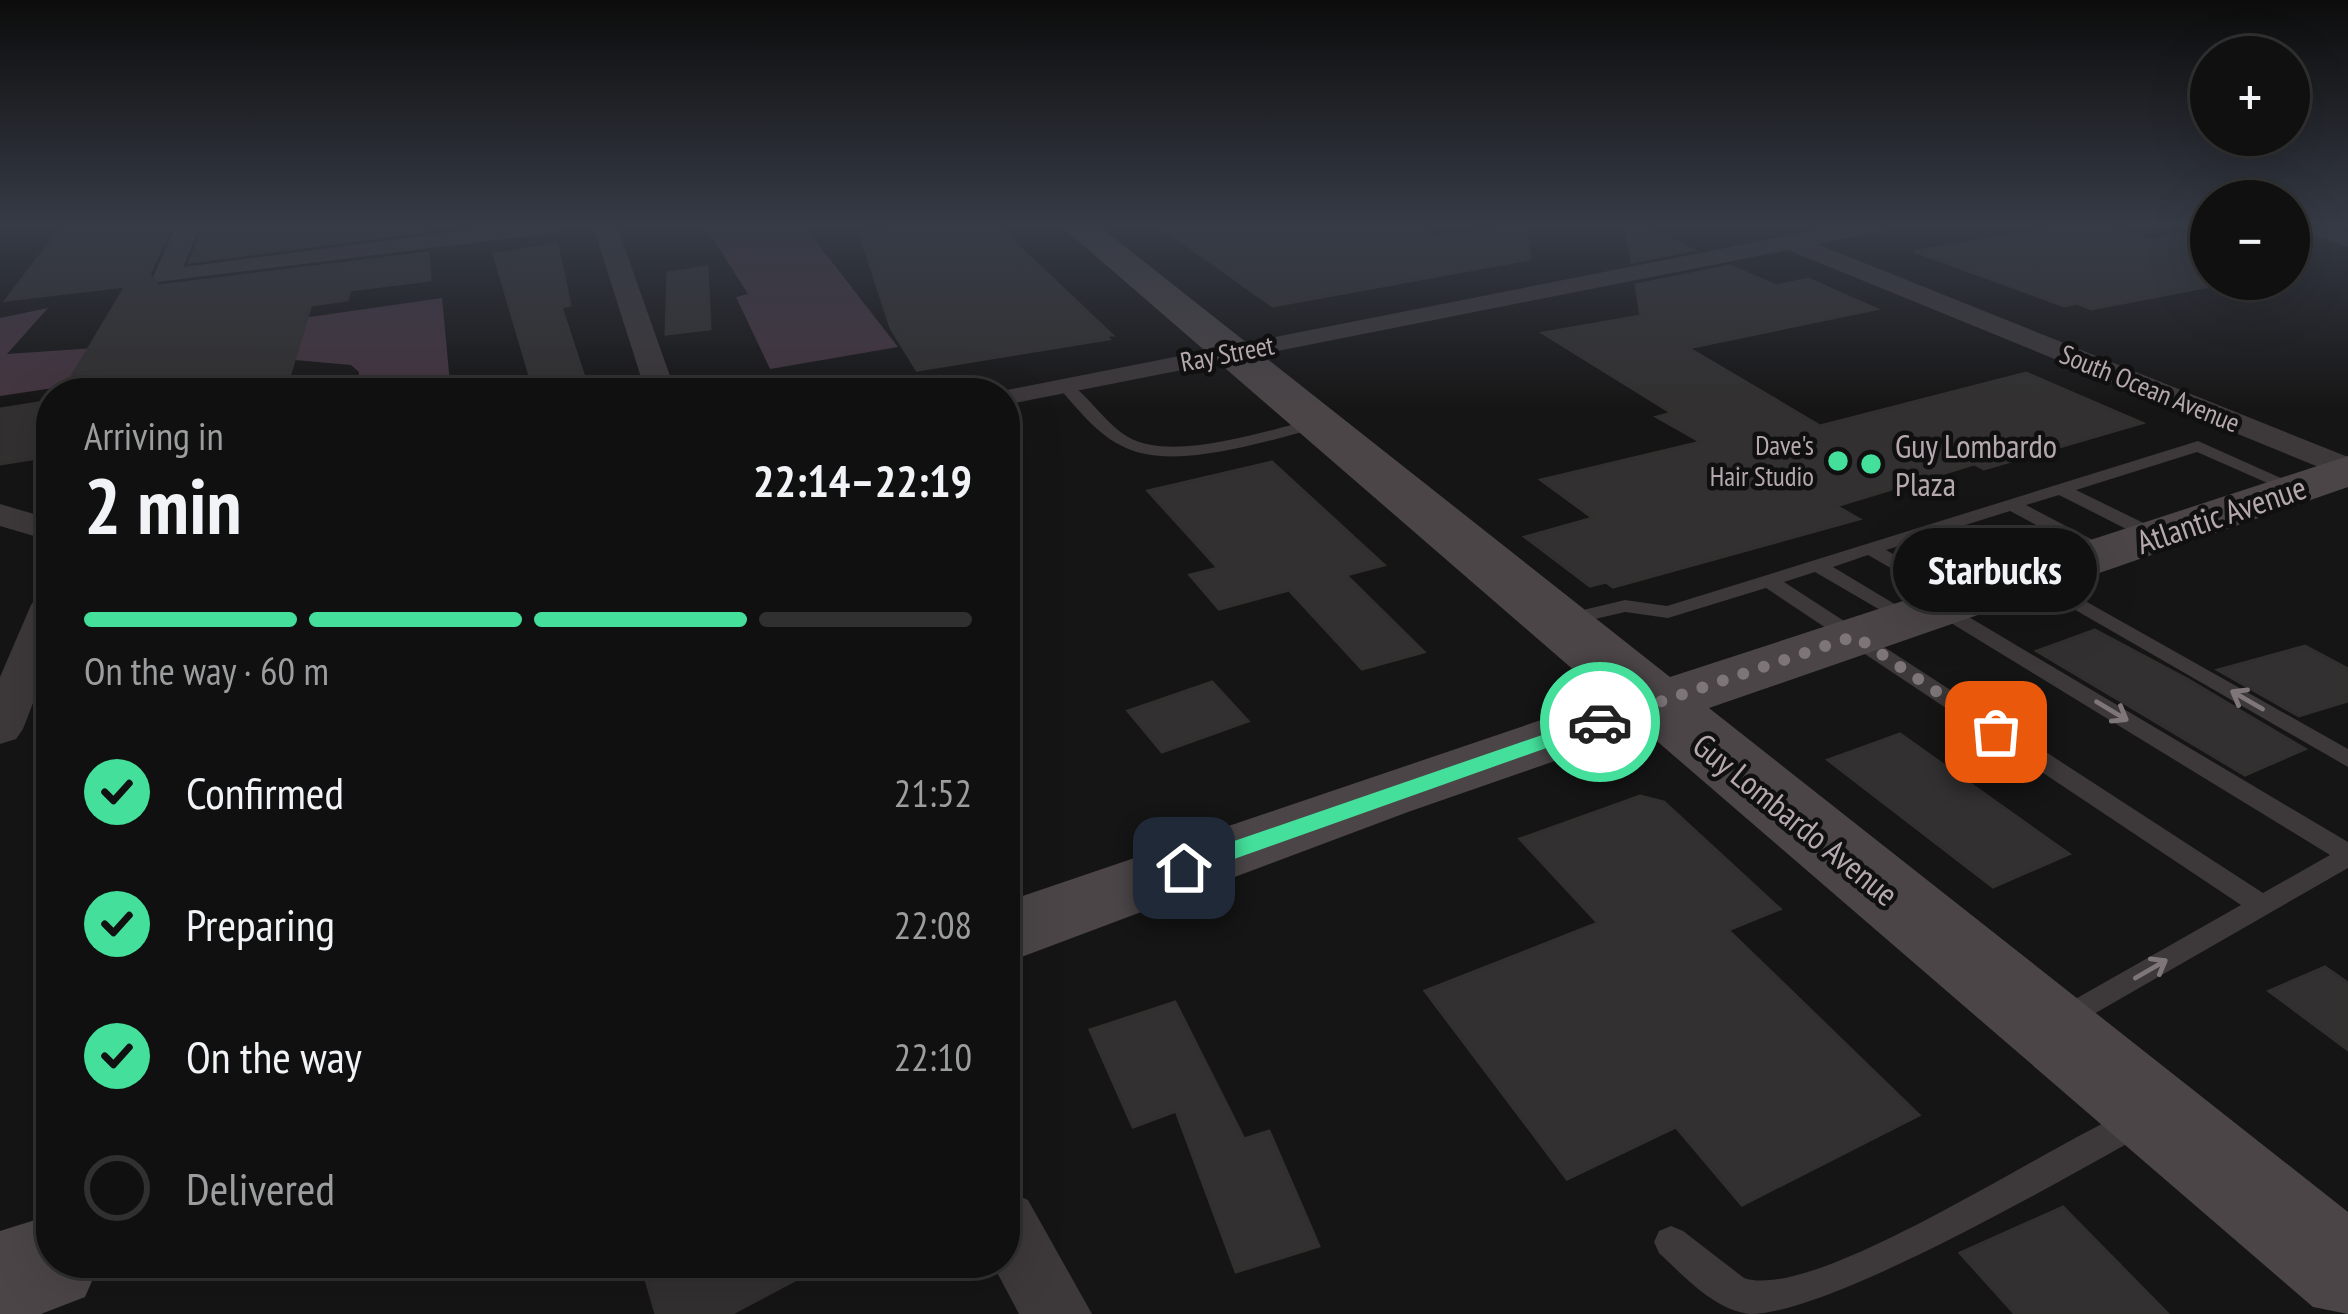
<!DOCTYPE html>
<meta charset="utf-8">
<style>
body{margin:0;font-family:"PT Sans Narrow",sans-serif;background:#191919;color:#f1f3f6;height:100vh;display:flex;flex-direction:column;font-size:45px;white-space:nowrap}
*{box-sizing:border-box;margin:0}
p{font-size:39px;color:#9c9d9f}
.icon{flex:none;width:66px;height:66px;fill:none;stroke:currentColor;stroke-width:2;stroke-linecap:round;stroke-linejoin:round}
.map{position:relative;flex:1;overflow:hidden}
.sheet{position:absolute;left:36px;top:378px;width:984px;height:900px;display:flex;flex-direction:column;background:#101010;border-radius:48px;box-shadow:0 12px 48px #0002,0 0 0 3px #303030}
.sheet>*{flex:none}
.fabs{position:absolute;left:2190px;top:36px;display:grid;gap:24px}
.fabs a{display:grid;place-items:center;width:120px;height:120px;border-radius:50%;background:#101010;box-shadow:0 12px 48px #0002,0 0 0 3px #303030;font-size:60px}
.pin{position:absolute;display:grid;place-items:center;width:102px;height:102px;color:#fff;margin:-51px;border-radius:24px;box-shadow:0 6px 18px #0006}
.courier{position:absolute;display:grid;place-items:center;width:120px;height:120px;margin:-60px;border:9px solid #44e09b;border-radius:50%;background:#fff;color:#222;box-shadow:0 3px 15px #0007}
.bubble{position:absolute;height:84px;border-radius:42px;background:#101010;box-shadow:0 12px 48px #0002,0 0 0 3px #303030;font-size:39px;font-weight:700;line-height:84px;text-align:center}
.head em{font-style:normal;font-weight:700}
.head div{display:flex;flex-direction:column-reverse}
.head{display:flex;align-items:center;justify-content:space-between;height:204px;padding:0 48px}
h1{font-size:78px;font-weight:700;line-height:90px}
.bar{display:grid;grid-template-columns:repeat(4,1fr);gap:18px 12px;align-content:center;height:144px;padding:0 48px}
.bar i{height:15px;border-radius:9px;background:#303030}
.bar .active{background:#44e09b}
.bar p{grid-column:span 4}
ol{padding:0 48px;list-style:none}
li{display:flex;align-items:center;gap:36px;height:132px}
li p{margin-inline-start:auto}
li .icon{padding:12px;border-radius:50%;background:#44e09b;color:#111;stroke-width:4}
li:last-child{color:#9c9d9f}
li i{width:66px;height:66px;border:6px solid #303030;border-radius:50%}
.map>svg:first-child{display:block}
.water{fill:#453540}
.building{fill:#323030;stroke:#322f2f;stroke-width:3}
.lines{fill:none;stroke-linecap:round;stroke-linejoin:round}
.lane{fill:#3d383a;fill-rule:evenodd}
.street{fill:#3d383a;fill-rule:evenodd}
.secondary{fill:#4b4547;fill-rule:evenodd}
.oneway{stroke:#7f767a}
.route{fill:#44e09b}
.done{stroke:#7d7578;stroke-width:12;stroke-dasharray:0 21.6}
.poi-dot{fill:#44e09b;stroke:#111010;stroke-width:4.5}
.labels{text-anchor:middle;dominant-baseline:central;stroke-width:9;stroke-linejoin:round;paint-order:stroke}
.far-street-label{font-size:27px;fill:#b5a8ae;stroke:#111010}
.far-poi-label{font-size:27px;fill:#b5a8ae;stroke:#111010;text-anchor:end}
.poi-label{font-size:33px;fill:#b5a8ae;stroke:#111010;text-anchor:start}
.street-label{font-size:33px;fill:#b5a8ae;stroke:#111010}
</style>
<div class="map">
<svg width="2348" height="1314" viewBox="0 0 2348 1314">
<rect width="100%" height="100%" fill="#161515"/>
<g class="water">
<path d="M705,226h99l94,121 -128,22 -34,-72 12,-3z"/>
<path d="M442,298l9,95h-95l3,-21 -8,-7 -56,-5 -10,-7 -285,43v-78l48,-10 -41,46 88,-6z"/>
</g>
<g class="building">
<path d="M63,226h108l-22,49 9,11 270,-33 2,27 -80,10 -3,10 -36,5 -27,88h-222l64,-107 -120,14z"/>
<path d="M204,226h223v5l-237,31z"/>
<path d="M935,226h62l115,109h-6l3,4 -192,31 -26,-42 -31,-95z"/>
<path d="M1159,226h255l18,11 94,-10 4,32 -257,47z"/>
<path d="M1625,226h15l53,24 -61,12z"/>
<path d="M2076,226h26l44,15 65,-12v57l-120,23 -14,-6 -13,3 -150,-55z"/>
<path d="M557,244l13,61 -9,2 25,76 -51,10 -41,-139z"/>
<path d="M1730,266l46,20 32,-7 68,30 -188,39 132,78 206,-53 116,50 -158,46 -10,-5 -138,42 23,13 -246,68 -7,-5 -16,4 -65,-49 68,-19 -52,-38 160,-38 -44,-25 15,-4 -129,-80 98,-17 -5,-31z"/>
<path d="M707,267l3,62 -44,5 2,-61z"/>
<path d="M51,401v55l-51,8v-55z"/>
<path d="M1272,462l112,103 -38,10 78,77 -62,17 -73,-79 -70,19 -29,-34 28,-7 -70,-77z"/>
<path d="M2095,630l92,49 118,70 -60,26 -208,-124z"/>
<path d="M2305,646l43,23v32l-49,15 -81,-46z"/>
<path d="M1212,682l36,39 -86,31 -34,-41z"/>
<path d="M1900,734l169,120 -76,33 -165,-127z"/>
<path d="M1640,796l24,6 116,107 -52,21 191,185 -177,90 -66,-78 -109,52 -142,-188 173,-68 -78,-84z"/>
<path d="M2325,967l23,16v67l-79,-59z"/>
<path d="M1175,1002l69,137 25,-8 50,115 -83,26 -60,-161 -43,16 -43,-97z"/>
<path d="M2063,1207l105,107h-153l-55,-61z"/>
<path d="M641,1263h186l-96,51h-75z"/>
</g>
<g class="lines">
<g class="lane">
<path d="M1064,380c24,13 39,42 64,57 46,26 138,-7 188,-18l8,5 -2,3c-54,13 -151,47 -202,18 -25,-13 -42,-36 -61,-57l-3,-3z"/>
<path d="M2198,441l107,48 -3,4h-12l-93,-41 -121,38 86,42 2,4 -2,4h-14l-89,-45 -33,10 84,44 2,4 -2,4h-14l-86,-46 -124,39 80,47 3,4 -3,4 -7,2 -91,-52 -35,12 80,48 3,4 -3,4 -7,2 -91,-53 -31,10 479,311 67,-38 -397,-243 -3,-4 3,-4h14l401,238v26l-282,162 -10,-4 -4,-8 4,-8 185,-105 -475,-317 -98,30 -43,-6 -60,14 -10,-6 3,-4 67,-16 42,6z"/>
<path d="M2032,571l316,178v18l-323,-186 -3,-4z"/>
<path d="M2137,1108l11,4 5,10 -5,10c-79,44 -317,182 -398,182 -36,-4 -66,-38 -91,-61l-5,-11 5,-11 12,-5 12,5 61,47c73,25 313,-140 393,-170z"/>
</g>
<g class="street">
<path d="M176,226h24l-17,41 316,-41h66l-12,7 -396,49 -4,-5z"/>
<path d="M593,226h24l59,167h-30z"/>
<path d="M1837,226h48l-4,5 -64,13 531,213v22l-560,-229 -783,155v-12h-13z"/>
<path d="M2289,226h37l22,6v15z"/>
<path d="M0,504l51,15v22l-51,-15z"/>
<path d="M51,593v63l-28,73 -7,10 -16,5v-67l31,-72 6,-8z"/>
<path d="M1005,1190l23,10 64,114h-73l-27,-51h13z"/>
</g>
<g class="secondary">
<path d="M1061,226h38l571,451 678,-221v31l-639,221 639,504v102l-35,-7 -669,-577 -236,82 -403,151v-61l601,-204z"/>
<path d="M51,1215v48h49l-15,34 -44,17h-41v-83z"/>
</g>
</g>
<defs><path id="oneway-shaft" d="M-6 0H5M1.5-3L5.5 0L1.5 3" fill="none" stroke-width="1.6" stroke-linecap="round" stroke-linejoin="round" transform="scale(3)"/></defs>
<g class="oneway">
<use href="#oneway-shaft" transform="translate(2247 700) rotate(-150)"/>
<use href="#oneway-shaft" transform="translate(2112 711) rotate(31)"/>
<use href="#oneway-shaft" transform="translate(2151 969) rotate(-30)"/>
</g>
<linearGradient id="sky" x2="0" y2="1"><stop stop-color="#0c0c0c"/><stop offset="0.55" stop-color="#363b46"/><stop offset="1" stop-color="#363b46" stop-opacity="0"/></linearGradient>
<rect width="2348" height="410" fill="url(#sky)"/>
<path class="route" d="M1600,715l8,2v9l-416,148h-16l-4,-6 4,-7z"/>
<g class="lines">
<path class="done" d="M1600,722l255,-86 141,96"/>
</g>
<g class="poi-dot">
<circle cx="1838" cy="461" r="12"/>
<circle cx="1871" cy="464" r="12"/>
</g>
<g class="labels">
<g class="far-street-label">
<text transform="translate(1227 353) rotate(-11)">Ray Street</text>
<text transform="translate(2150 388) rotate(22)">South Ocean Avenue</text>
</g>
<g class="far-poi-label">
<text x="1814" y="445">Dave's<tspan x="1814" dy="31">Hair Studio</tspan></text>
</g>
<g class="poi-label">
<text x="1895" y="445">Guy Lombardo<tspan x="1895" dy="38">Plaza</tspan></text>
</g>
<g class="street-label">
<text transform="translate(2221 514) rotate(-19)">Atlantic Avenue</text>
<text transform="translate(1796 819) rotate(39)">Guy Lombardo Avenue</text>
</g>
</g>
</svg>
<div class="fabs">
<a>+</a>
<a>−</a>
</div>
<div class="pin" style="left:1996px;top:732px;background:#ea580c"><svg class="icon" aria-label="bag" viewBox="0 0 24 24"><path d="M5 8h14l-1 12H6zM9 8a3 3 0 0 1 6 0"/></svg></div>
<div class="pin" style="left:1184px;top:868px;background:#1f2937"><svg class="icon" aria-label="home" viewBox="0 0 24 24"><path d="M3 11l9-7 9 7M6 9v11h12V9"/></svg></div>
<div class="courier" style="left:1600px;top:722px"><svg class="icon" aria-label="car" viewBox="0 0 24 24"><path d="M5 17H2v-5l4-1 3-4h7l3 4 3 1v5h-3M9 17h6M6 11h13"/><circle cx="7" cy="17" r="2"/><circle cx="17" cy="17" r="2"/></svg></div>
<div class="bubble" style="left:1893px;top:528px;width:204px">Starbucks</div>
<section class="sheet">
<div class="head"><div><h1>2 min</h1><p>Arriving in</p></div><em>22:14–22:19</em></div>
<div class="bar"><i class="active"></i><i class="active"></i><i class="active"></i><i></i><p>On the way · 60 m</p></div>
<ol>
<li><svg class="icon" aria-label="check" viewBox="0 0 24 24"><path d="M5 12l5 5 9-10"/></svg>Confirmed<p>21:52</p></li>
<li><svg class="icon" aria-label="check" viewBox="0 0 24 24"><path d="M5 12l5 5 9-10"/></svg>Preparing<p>22:08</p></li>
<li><svg class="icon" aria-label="check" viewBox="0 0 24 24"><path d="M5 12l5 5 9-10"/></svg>On the way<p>22:10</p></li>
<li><i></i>Delivered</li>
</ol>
</section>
</div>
